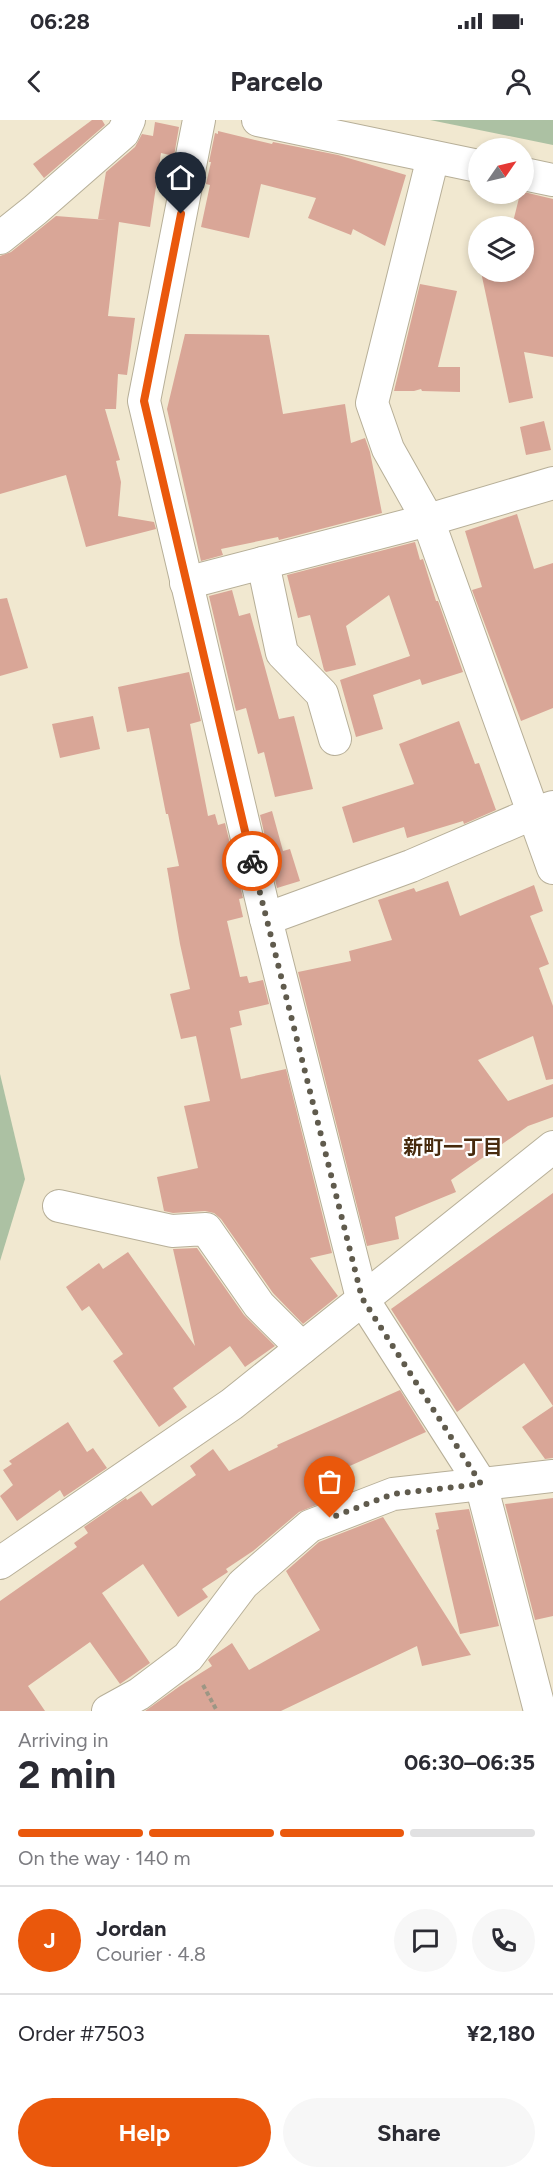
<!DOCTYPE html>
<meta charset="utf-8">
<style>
body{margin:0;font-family:Figtree,"Noto Sans JP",sans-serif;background:#f7f7f7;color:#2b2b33;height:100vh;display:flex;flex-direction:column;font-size:22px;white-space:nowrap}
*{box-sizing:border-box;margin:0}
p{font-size:20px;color:#7c7c81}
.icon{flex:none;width:33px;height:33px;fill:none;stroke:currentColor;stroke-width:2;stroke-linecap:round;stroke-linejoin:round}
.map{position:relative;height:1591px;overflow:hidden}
.side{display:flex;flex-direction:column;background:#fff;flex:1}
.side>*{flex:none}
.needle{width:39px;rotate:56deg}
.buttons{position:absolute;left:468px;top:18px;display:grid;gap:12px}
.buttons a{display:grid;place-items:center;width:66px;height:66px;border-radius:50%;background:#fff;box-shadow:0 3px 9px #0003;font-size:30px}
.pin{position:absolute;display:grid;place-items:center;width:51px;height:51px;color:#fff;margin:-62px -26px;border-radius:50% 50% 50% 0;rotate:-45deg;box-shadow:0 0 6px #0007}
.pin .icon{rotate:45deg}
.courier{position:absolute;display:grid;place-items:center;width:60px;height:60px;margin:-30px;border:4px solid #ea580c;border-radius:50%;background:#fff;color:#222;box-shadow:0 2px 8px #0007}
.headline em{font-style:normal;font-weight:700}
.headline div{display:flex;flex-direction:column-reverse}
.headline{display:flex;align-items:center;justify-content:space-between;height:102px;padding:0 18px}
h1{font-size:39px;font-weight:700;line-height:45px}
.bar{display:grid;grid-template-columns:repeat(4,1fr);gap:9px 6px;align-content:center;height:72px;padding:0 18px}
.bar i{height:8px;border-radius:4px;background:#e1e1e2}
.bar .current{background:#ea580c}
.bar p{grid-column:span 4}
.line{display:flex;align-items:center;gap:15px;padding:0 18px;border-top:2px solid #e1e1e2}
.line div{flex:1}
.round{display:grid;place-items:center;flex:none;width:63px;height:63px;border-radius:32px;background:#f7f7f7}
.primary-button{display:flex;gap:12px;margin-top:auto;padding:12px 18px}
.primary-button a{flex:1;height:69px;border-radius:36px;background:#ea580c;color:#fff;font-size:24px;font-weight:700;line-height:69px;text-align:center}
.primary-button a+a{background:#f7f7f7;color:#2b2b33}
.status{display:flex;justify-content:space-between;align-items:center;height:42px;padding:0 30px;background:#fff;direction:ltr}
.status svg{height:16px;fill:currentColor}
header{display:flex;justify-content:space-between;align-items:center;height:78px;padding:0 18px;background:#fff;font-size:27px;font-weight:700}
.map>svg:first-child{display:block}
.green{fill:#acc1a3}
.building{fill:#d9a697}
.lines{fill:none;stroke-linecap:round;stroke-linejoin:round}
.minor-casing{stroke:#b7af98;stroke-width:34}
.path{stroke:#9c9684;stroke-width:4;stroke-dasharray:4.5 3;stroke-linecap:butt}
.minor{stroke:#fff;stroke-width:32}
.done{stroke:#605b4d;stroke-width:6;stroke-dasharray:0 10.8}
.route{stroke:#ea580c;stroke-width:8}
.labels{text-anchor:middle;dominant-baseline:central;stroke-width:4.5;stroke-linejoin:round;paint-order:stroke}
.neighbourhood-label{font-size:20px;font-weight:bold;fill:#472a0d;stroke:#fff}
</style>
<div class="status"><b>06:28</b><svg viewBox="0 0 49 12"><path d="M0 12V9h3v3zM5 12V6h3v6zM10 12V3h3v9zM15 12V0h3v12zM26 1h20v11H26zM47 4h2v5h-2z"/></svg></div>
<header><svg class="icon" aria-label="back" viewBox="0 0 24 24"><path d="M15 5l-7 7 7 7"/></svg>Parcelo<svg class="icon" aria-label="person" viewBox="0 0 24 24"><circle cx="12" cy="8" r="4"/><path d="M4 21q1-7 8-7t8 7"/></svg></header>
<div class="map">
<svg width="553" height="1591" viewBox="0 0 553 1591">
<rect width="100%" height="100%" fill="#f1e8d0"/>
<g class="green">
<path d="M430,0h123v25z"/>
<path d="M0,954l25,105 -25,82z"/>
</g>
<g class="building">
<path d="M92,0h10l3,5 -61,53 -11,-14z"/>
<path d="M155,2l24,5 -5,29 -13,-3 -11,74 -31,-5 -11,94 27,2 -8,57 -9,-1 -2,35h-11l15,51 -4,1 5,21 -3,34 36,6 2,7 -70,18 -20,-72 -66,19v-238l11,-4 45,-36 51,4 -9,-1 8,-47 29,-25 7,-13 11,2z"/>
<path d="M218,11l54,13 1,-2 65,13 68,20 -21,71 -32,-17 -2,6 -43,-17 8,-20 -55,-14 -12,54 -48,-11 9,-42 -4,-1 5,-22h-2l6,-29 3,1z"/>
<path d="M524,72l29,7v158l-29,-5 9,46 -24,5 -28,-131h43v-46h-12l8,-32z"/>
<path d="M420,164l37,7 -19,76h22v25l-38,-1 -1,-2 -7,2h-20z"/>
<path d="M185,214l84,1 14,79 62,-10 6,39 14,-5 5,14 12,61 -103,27 -1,-3 -57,12 2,6 -22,6 -34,-152z"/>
<path d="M544,301l7,29 -25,5 -6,-28z"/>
<path d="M517,394l17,55 19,-6v145l-32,13 -49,-131 10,-3 -17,-56z"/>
<path d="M415,422l5,18 3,-1 13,42h2l25,71 -41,13 -2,-6 -47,16 10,34 -27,8 -16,-57 70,-24 -21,-61 -43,31 10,39 -30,7 -2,-2 -14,-55 -12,3 -11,-43z"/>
<path d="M232,470l7,26 11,-3 29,106 15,-3 19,73 -38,8 -11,-45 -6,2 -12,-46 -10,3 -27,-115z"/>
<path d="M7,478l21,70 -28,8v-77z"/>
<path d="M189,552l12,49 -11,3 18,92 7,-2 3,11 7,-2 18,75 -4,1 4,18 -16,4 13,56 7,-1 2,7 14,-3 6,24 -30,7 3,14 -12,3 11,51 45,-10 46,184 -22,5 28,38 -35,28 -30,-31 -52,-74 -7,-6 -9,-2 -32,2 -9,-2 -7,-34 41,-9 -14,-62 26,-5 -14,-65 -15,3 -11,-45 20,-5 -10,-45 -13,-76 12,-2 -11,-52h-2l-17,-86 -22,4 -9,-45z"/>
<path d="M93,596l7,33 -40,9 -8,-34z"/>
<path d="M459,601l16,43 4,-1 17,47 -32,14 -1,-3 -56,17 -3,-11 -51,16 -11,-36 72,-23 -15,-40z"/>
<path d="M272,691l11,40 7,-2 10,32 -23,7 -17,-73z"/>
<path d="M448,761l12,35 74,-31 9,26 -13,5 19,48 -10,4 14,38v73l-7,1 -13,-44 -55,24 30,41 45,-17v33l-25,9 -77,54 5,12 -61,25 4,22 -32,7 -69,-274 53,-11 -2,-10 43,-11 -14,-40 36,-12 2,4z"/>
<path d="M553,1073v265l-8,1 -23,-32 31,-21 -29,-43 -67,49 -66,-103z"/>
<path d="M197,1128l47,67 31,31 -30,21 -15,-21 -57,42 14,19 -28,20 -46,-66 10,-7 -34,-48 -7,5 -16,-24 33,-24 4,6 25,-17 67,94 -22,-97z"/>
<path d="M400,1270l26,42 -101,45 11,20 -37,15 -46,39 -27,18 2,3 -26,17 6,8 -30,20 -35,-53 -41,29 48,70 -30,21 -30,-42 -62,44 17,25h-45v-110l77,-54 -3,-4 14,-10 -4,-6 42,-29 1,2 14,-9 11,15 44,-31 -6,-9 23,-17 16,22 49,-24 -1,-2z"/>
<path d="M68,1302l19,30 6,-4 14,20 -43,29 -4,-7 -43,31 -17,-25 13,-11 -10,-15 9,-6 -3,-3z"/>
<path d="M553,1378v118l-18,4 -30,-116z"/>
<path d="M469,1389l30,117 -39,8 -24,-104 3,-1 -4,-16z"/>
<path d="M383,1397l88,138 -49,11 -5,-20 -136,65h-136l35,-25 32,-20 -4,-6 3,-3 21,-14 17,27 71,-40 -34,-59 33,-29z"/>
</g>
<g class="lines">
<defs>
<g id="minor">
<path d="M199,0l-55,281 122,518 96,379 119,186 59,227"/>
<path d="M258,0l220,46"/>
<path d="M433,37l-61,246 16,46 40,71 125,348"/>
<path d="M524,54l29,6"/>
<path d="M0,118l35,-28 88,-77 6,-13"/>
<path d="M263,443l19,90 40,41 13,45"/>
<path d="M186,463l242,-63 125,-37"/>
<path d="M266,799l145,-53 123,-53 19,-6"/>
<path d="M59,1086l113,25 34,-2 53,76 43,43"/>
<path d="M0,1443l232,-159 321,-257"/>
<path d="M108,1591l31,-17 49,-37 55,-73 67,-58 83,-32 160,-18"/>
</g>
</defs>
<use href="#minor" class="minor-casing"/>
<path class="path" d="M203,1565l14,26"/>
<use href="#minor" class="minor"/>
</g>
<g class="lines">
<path class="done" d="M252,741l110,437 119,186 -88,10 -63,24"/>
<path class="route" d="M181,94l-37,187 108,460"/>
</g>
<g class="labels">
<g class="neighbourhood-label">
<text x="453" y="1027">新町一丁目</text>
</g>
</g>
</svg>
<div class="buttons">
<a><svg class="needle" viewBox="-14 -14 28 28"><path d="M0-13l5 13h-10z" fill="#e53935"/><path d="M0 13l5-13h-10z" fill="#7c7c81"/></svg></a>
<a><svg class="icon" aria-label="layers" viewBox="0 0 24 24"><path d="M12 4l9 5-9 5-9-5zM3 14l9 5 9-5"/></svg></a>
</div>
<div class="pin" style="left:330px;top:1398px;background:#ea580c"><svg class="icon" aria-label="bag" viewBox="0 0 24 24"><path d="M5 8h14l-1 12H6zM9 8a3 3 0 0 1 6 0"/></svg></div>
<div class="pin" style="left:181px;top:94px;background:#1f2937"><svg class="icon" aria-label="home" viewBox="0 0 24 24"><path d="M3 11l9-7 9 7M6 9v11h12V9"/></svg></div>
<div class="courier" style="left:252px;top:741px"><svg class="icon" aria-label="bike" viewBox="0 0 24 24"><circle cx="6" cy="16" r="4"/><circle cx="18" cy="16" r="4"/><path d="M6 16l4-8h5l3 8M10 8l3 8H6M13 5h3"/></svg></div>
</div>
<section class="side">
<div class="headline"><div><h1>2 min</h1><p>Arriving in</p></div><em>06:30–06:35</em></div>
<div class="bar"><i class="current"></i><i class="current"></i><i class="current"></i><i></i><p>On the way · 140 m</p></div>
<div class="line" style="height:108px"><b class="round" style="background:#ea580c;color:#fff">J</b><div><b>Jordan</b><p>Courier · 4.8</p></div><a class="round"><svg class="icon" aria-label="chat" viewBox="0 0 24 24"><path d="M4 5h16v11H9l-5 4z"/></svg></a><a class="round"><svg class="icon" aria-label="phone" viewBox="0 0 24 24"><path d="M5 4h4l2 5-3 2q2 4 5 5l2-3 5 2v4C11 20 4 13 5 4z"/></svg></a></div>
<div class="line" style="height:78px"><div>Order #7503</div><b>¥2,180</b></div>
<div class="primary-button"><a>Help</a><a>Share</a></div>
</section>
